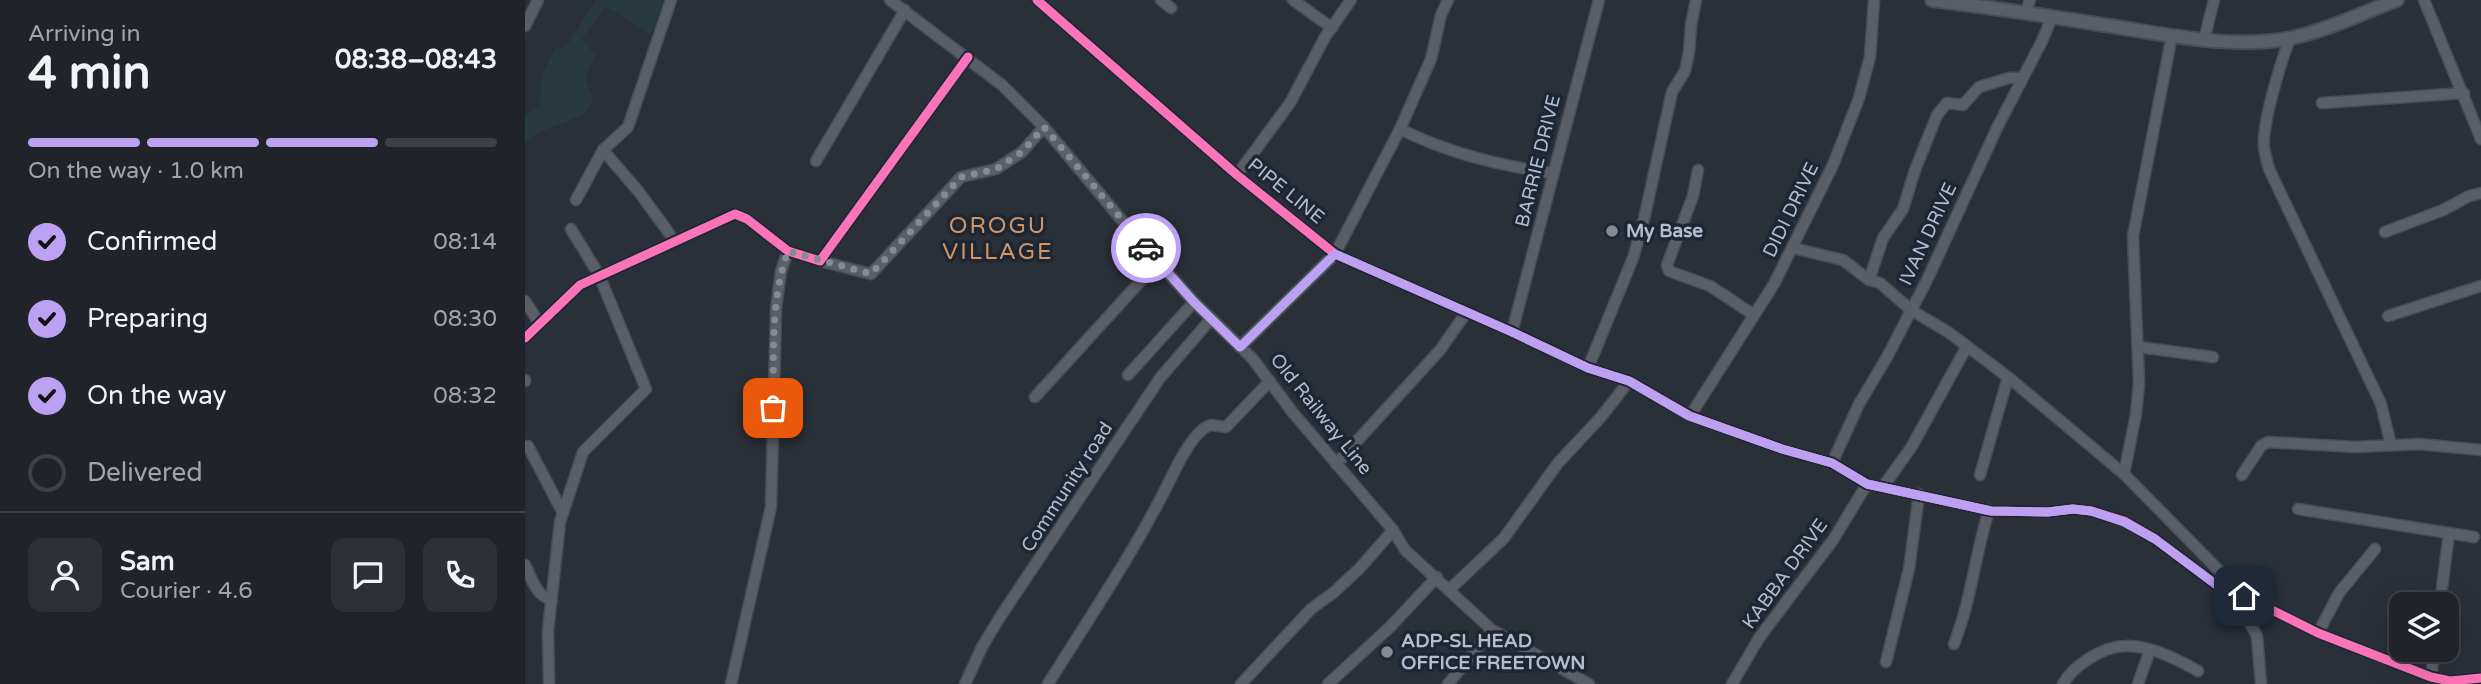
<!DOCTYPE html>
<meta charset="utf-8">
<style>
body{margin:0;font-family:"Varela Round",sans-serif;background:#2d3036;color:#f1f3f6;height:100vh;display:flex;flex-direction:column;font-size:26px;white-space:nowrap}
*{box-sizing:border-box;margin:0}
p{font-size:23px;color:#a2a4a8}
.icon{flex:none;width:38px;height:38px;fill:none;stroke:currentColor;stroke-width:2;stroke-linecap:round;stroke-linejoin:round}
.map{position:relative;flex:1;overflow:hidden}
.drawer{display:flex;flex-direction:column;background:#20242a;width:525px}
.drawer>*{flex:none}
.fabs{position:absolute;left:1864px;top:592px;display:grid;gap:14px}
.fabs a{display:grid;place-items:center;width:70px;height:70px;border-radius:14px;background:#20242a;box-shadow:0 7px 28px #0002,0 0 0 2px #3d4147;font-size:35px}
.pin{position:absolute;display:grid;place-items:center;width:60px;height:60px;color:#fff;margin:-30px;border-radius:14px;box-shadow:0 4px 10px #0006}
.courier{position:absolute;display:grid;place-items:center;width:70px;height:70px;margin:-35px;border:5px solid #bca0f2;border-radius:50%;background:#fff;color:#222;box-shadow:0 2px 9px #0007}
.overview em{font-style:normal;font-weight:800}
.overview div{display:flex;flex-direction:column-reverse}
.overview{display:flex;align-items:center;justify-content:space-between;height:119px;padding:0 28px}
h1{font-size:46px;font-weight:800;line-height:52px}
.bar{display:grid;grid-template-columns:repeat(4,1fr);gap:10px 7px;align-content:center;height:84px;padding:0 28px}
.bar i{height:9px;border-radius:5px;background:#3d4147}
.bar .active{background:#bca0f2}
.bar p{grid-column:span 4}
.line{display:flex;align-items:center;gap:18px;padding:0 28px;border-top:2px solid #3d4147}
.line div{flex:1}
.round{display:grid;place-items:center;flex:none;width:74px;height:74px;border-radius:14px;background:#2d3036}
ol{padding:0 28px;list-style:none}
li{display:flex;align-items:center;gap:21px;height:77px}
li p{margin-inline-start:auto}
li .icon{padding:7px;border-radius:50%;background:#bca0f2;color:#111;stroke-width:4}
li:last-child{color:#a2a4a8}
li i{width:38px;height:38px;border:4px solid #3d4147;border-radius:50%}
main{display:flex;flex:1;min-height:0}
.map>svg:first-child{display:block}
.green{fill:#273a3e}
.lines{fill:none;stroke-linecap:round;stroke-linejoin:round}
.minor-casing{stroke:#484c53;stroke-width:13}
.tertiary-casing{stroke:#484c53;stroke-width:16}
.minor{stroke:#5a5e66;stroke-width:10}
.tertiary{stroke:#5a5e66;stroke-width:12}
.cycleway-casing{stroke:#1d2633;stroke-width:13}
.cycleway{stroke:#fb73b8;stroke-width:9}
.done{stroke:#848b96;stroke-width:7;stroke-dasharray:0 12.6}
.route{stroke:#bca0f2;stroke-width:9}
.poi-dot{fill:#848b96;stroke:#1d2633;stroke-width:2.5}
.labels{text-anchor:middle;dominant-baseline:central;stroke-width:7;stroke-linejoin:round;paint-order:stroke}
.street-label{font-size:19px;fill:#b4bcc9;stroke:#1d2633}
.poi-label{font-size:19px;font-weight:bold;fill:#b4bcc9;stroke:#1d2633;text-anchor:start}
.quarter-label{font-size:23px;letter-spacing:2px;fill:#d59563;stroke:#1d2633}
</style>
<main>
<section class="drawer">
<div class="overview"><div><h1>4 min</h1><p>Arriving in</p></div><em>08:38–08:43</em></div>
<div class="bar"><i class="active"></i><i class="active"></i><i class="active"></i><i></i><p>On the way · 1.0 km</p></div>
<ol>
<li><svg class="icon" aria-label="check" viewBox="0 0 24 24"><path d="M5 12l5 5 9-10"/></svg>Confirmed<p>08:14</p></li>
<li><svg class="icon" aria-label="check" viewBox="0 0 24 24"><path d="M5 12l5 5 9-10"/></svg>Preparing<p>08:30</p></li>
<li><svg class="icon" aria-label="check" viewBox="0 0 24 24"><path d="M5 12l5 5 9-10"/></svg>On the way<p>08:32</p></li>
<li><i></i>Delivered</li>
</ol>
<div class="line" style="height:126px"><a class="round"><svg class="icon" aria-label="person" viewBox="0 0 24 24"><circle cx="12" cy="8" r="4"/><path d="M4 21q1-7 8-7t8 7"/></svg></a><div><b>Sam</b><p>Courier · 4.6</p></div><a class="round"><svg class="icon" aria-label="chat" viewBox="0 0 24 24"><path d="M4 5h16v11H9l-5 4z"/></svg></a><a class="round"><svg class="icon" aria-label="phone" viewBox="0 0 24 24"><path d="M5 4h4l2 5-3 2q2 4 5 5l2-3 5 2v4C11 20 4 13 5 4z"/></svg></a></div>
</section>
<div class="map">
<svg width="1956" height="684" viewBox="0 0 1956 684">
<rect width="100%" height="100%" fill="#2a3038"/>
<path class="green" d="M71,0h68l-14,35 -30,-21 -15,-7 -23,32 13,16 -10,23 8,21 -8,15 -45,18 -15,9v-25l14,-9 4,-34 12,-24 11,-2z"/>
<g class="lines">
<defs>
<g id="minor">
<path d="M365,0l112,85 42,42 91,109 59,66 58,56 42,56 99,116 12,20 87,80 97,54"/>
<path d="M512,0l200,175 98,79 177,78 76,36 41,13 61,35 92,33 50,14 35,21 124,27 57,1 25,-3 18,2 33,10 31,18 83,62 6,-5 74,37 113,44 19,4 31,-3"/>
<path d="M636,0l10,8"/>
<path d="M768,0l39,28"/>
<path d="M1899,0l57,139"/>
<path d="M1501,12l4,-12"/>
<path d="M0,26l13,-26"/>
<path d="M1765,38c-9,24 -28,85 -26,109 1,7 3,15 5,22l112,235 10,41"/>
<path d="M1679,40l10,-40"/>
<path d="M1797,103l142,-10"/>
<path d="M875,129c46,23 101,37 152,44"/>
<path d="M78,150l36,42 35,48"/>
<path d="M291,161l89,-151"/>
<path d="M1173,170l-5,26 -26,69 2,6 41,15 44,29"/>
<path d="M712,175l53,-72 35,-66 26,-37"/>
<path d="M51,200l27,-50 25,-23 43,-127"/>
<path d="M1860,232l58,-22 26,-14 12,-3"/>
<path d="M1268,248l50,12 26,20 11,3 31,27 37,22 60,45 116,97 120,122"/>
<path d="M295,261l51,13 90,-97 35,-8 26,-17 22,-25"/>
<path d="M1344,280l14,-42 20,-29 12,-39 22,-55 10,-12 16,2 16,-18 30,-9h13"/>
<path d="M0,301l15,23"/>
<path d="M1863,316l93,-30"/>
<path d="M987,332l87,-332"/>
<path d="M0,338l55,-53 155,-71 12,5 41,32 32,10 148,-204"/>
<path d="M715,347l95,-93 65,-125 31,-70 10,-44 7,-15"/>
<path d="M1614,347l74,10"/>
<path d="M1063,368l45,-110 11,-39 28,-127 13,-21 4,-19 2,-27 5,-25"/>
<path d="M603,375l66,-73"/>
<path d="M0,380v1"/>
<path d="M510,397l124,-136"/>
<path d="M1165,416l84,-132 59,-119 26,-67 11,-41 4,-57"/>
<path d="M3,446l35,67"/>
<path d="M1307,463l27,-59 28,-47 40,-77 70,-152 45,-87 10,-24"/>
<path d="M811,464l104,-114 26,-37"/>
<path d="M1599,474l12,-60 3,-31 -6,-147 39,-201"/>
<path d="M1455,475l28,-98"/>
<path d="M1717,475l19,-29 7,-4 87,5 64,-3 62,6"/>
<path d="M1358,487l29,-41 54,-98"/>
<path d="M1773,509l176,28"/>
<path d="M0,565c7,14 11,31 27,35"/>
<path d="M924,590l55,-52 54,-75 43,-46 28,-36"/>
<path d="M1713,601l19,35 4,48"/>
<path d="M1915,604l9,-71"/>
<path d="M1793,633l21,-40 36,-44"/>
<path d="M1429,644c17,-43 21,-89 35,-134"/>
<path d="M1361,662l23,-93 10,-75"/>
<path d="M1906,677l4,-28"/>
<path d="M24,684l-1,-53 12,-109 23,-70 63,-63 -47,-114 -28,-46"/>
<path d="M206,684l40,-177 5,-198 5,-38 7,-20"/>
<path d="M440,684l17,-37 18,-30 160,-239 51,-59"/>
<path d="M523,684c41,-66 85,-130 120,-200 8,-16 25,-54 43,-59l15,2 44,-46"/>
<path d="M716,684l70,-75 22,-16 27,-25 33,-38"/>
<path d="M803,684l62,-57 47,-50"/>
<path d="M923,684l44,-54"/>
<path d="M1207,684l27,-46 74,-98 34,-56"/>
<path d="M1538,684c11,-19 40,-38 63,-38 23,-1 53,14 72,25"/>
<path d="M1613,684l12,-34"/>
</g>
<path id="tertiary" d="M1407,0c62,8 123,17 185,27 58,9 116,22 174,11 37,-8 71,-25 106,-38"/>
</defs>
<use href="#minor" class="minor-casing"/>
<use href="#tertiary" class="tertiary-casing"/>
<use href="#minor" class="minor"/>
<use href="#tertiary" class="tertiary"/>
<defs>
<g id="cycleway">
<path d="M512,0l200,175 98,79 177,78 76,36 41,13 61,35 92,33 50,14 35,21 124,27 57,1 25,-3 18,2 33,10 31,18 83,62 6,-5 74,37 113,44 19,4 31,-3"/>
<path d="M0,338l55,-53 155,-71 12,5 41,32 32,10 148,-204"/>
</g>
</defs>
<use href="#cycleway" class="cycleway-casing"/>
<use href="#cycleway" class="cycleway"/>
</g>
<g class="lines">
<path class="done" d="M248,408c1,-52 -3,-108 15,-157l83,23 90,-97 35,-8 26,-17 22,-25 102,121"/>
<path class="route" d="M621,248l48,54 46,45 95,-93 177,78 76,36 41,13 60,35 93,33 50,14 35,21 124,27 57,1 25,-3 18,2 33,11 31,17 83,62 6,-5"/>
</g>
<g class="poi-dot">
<circle cx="1087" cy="231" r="7"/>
<circle cx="862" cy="652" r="7"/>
</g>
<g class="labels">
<g class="street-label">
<text transform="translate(1013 161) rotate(-76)">BARRIE DRIVE</text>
<text transform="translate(761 191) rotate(39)">PIPE LINE</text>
<text transform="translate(1266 210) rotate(-64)">DIDI DRIVE</text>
<text transform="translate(1403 234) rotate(-65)">IVAN DRIVE</text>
<text transform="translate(796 414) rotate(51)">Old Railway Line</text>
<text transform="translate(542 487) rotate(-57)">Community road</text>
<text transform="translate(1260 574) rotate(-54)">KABBA DRIVE</text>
</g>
<g class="poi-label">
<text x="1101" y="231">My Base</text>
<text x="876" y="641">ADP-SL HEAD<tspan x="876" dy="22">OFFICE FREETOWN</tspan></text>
</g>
<g class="quarter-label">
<text x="473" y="226">OROGU<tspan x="473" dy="26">VILLAGE</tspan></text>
</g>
</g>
</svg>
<div class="fabs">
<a><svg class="icon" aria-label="layers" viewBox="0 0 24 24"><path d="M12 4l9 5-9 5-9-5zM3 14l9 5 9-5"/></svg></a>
</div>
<div class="pin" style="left:248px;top:408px;background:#ea580c"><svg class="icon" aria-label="bag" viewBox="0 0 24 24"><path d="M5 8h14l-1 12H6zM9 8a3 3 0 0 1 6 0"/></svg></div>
<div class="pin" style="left:1719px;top:596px;background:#1f2937"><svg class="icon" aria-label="home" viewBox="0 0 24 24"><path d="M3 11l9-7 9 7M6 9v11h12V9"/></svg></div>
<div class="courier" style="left:621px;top:248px"><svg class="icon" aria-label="car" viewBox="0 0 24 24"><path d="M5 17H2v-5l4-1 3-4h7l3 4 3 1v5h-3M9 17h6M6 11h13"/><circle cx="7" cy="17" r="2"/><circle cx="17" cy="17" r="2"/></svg></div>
</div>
</main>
